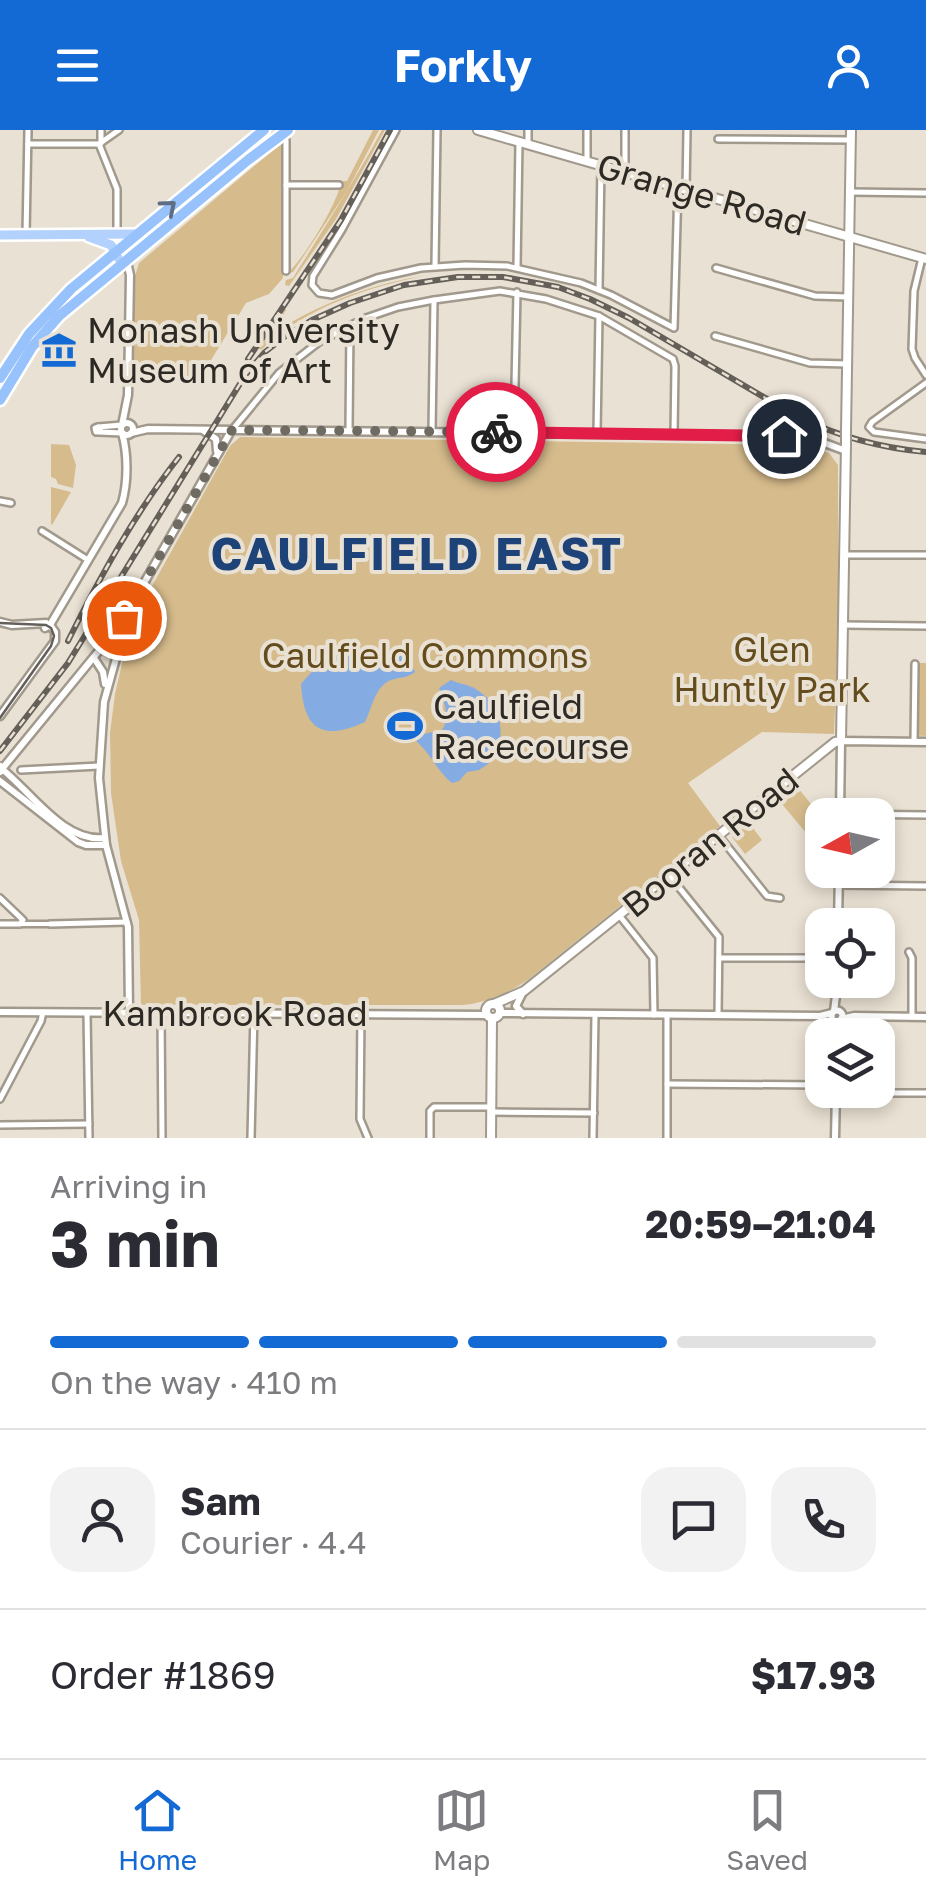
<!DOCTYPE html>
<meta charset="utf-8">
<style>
body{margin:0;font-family:"Golos Text",sans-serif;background:#f2f2f3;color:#2b2b33;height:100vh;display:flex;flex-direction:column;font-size:38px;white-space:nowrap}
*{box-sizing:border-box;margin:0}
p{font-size:32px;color:#7c7c81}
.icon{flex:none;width:55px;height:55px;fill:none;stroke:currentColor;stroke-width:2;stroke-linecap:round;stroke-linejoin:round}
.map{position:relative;height:1008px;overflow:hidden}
.sheet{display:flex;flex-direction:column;background:#fff;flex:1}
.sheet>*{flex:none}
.needle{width:65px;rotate:262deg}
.buttons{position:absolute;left:805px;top:668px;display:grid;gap:20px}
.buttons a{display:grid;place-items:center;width:90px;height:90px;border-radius:20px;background:#fff;box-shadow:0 5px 15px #0003;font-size:50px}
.pin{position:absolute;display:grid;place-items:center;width:85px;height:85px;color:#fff;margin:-42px;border:5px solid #fff;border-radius:50%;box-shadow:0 2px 10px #0007}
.courier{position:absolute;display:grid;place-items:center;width:100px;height:100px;margin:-50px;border:8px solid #e11d48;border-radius:50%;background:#fff;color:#222;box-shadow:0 2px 12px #0007}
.overview em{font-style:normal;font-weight:700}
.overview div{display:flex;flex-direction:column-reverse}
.overview{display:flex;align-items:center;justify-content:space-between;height:170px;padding:0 50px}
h1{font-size:65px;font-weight:700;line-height:75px}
.bar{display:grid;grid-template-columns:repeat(4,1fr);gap:15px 10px;align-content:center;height:120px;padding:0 50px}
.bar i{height:12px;border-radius:8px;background:#e1e1e2}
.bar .current{background:#136ad4}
.bar p{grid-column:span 4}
.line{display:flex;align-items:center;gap:25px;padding:0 50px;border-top:2px solid #e1e1e2}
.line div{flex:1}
.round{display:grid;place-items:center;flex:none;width:105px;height:105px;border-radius:30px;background:#f2f2f3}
header{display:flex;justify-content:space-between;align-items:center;height:130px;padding:0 50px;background:#136ad4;color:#fff;font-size:45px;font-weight:700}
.tab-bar{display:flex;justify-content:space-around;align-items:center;height:140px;border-top:2px solid #e1e1e2;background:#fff;font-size:28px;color:#7c7c81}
.tab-bar a{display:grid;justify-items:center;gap:5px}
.tab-bar .current{color:#136ad4}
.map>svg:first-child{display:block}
.green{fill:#d6bb8c}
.water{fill:#85ace2}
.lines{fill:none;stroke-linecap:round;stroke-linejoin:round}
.pedestrian-casing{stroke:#a0998c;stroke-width:9}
.minor-casing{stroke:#a0998c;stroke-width:10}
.tertiary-casing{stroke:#a0998c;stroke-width:11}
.secondary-casing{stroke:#a0998c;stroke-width:12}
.primary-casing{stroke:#fff;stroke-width:14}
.trunk-casing{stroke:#fff;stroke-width:15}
.pedestrian{stroke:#fff;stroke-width:4}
.minor{stroke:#fff;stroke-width:5}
.tertiary{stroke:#fff;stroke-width:6}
.secondary{stroke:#fff;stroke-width:8}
.primary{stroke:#b2d1fd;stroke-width:9}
.trunk{stroke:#98c2fc;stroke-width:10}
.tram{stroke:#645f58;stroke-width:2.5}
.rail-casing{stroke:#645f58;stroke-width:6}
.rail{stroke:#e9e1d3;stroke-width:2.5;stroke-dasharray:8;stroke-linecap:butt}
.secondary-bridge-casing{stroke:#a0998c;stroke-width:12;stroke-linecap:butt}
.secondary-bridge{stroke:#fff;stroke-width:8}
.oneway{stroke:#5d6e86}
.done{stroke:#6f6a62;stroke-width:10;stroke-dasharray:0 18}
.route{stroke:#e11d48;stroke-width:12}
.labels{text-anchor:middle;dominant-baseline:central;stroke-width:8;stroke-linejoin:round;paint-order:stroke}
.street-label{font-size:35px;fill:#2d2a25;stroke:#e9e1d3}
.poi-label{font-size:35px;fill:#2d2a25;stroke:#e9e1d3;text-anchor:start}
.park-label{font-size:35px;fill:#644c1c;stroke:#e9e1d3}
.district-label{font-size:45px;font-weight:bold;letter-spacing:2.5px;fill:#1d4378;stroke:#e9e1d3}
</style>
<header><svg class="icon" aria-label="menu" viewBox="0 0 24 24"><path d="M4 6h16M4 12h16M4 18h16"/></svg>Forkly<svg class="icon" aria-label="person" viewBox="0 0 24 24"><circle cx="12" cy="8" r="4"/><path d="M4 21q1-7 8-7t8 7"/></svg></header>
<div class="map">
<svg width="926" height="1008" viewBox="0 0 926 1008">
<rect width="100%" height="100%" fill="#e9e1d3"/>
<g class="green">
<path d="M373,0h6l-32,61 -54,81 -7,2c15,-10 54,-74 55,-93h6z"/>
<path d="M382,0h3l-49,89 -47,67 -4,-1 1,-5 7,-2c31,-50 61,-96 89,-148z"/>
<path d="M284,11l-1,137 -14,16 -23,9 -38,62h-7c-15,21 -44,14 -68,13v-95l6,-20z"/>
<path d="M428,145c-58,11 -124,33 -167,75l-3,-3 27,-39 1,2 -10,17 2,3c45,-28 97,-47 150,-55z"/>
<path d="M240,307l562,8 27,8 9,12v165l-4,104 -72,-2 -74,51 32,43 -191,153c-21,14 -40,23 -66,26h-322l-2,-85 -18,-59 -10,-68 -1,-60 5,-39 10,-43 17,-47 88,-158z"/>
<path d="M51,314l18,1 7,20 -3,23 -15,-4 -2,-5 -5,-2z"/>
<path d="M51,357l20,5 -19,33 -1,-1z"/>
<path d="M911,533h15v73l-15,-1z"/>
<path d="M799,659l23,29v3l-15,13 -25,-30z"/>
<path d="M749,693l13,17 -17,14 -13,-17z"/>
</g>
<g class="water">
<path d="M364,518c25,1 40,-1 51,24 -8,6 -14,5 -24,8 -16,6 -19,28 -26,42 -42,19 -61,9 -64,-38 23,-26 29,-31 63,-36z"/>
<path d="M451,550c8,4 16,4 23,8 27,16 30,38 24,66l-10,10 -9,6 -12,2 -8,9 -7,2c-16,-13 -20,-28 -36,-42l3,-6 23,-5c9,-13 2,-28 -3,-42z"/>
</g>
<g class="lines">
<defs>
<path id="pedestrian" d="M20,794h30"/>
<g id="minor">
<path d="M396,0l-55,101 -28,45 -1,9 7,8 13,2 45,-17 44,-10 44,-3 42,1 74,17 30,12 63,33 4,-141"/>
<path d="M285,6l1,5v130"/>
<path d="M718,9l133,1"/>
<path d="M101,13v-13"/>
<path d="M28,14h71l20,-14"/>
<path d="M99,14l18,45v44"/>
<path d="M528,14v-14"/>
<path d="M587,31v-31"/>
<path d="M625,42v-42"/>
<path d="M286,55h53"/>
<path d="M686,60l1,-60"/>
<path d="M850,62l76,1"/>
<path d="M26,105l2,-105"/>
<path d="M922,128l-8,33 -2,58 3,9 11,17"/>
<path d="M435,136l2,-136"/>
<path d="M517,137l2,-125"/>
<path d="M716,138l99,28 33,1"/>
<path d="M599,160l2,-124"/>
<path d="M715,206l95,27 37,1"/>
<path d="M926,253l-54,39 -3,5 5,5 52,7"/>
<path d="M98,297l24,-2"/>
<path d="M98,297l2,3 -4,2 -1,-4z"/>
<path d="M233,299l46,-56 40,-31 44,-23 35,-12 36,-7 66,-9 46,8 53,17 74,43 2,7 -1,68"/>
<path d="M349,300l1,-105"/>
<path d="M432,301l2,-131"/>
<path d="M99,302l23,1"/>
<path d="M514,302l3,-140"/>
<path d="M597,303l2,-117"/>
<path d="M0,371l11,2"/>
<path d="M42,401l46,29"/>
<path d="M844,425h82"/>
<path d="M843,495l83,1"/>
<path d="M914,612l1,-78"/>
<path d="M21,640l78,-4"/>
<path d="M840,684l86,1"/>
<path d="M719,706l48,60 13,2"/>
<path d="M669,745l50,62 -1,78"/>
<path d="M839,755l87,1"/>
<path d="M0,768l23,22 -3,4h-20"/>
<path d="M619,785l34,43 1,57"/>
<path d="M50,794l77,-2"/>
<path d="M909,822l3,6v59"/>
<path d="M719,828h103"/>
<path d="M87,883l2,125"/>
<path d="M361,883l-1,106 8,19"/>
<path d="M161,884l1,124"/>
<path d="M667,954l155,1"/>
<path d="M836,963h90"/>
<path d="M0,969l41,-78 2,-9"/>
<path d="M492,982l102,1"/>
<path d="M0,995l89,-1"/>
<path d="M251,1008l3,-125"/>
<path d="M430,1008v-27l4,-4h57"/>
<path d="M593,1008l2,-123"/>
<path d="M667,1008v-123"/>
</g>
<g id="tertiary">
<circle cx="127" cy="299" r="6"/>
<path d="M122,295l6,-30 2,-120 -3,-13"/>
<path d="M204,301l12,8 1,12"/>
<path d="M131,303l17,-4 636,7 27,2 35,13"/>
<path d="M124,489l-1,14 -19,69 -5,76 7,67 22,82 1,86"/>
<path d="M0,492l12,3 34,-2"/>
<path d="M45,498l5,-3 72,-122c6,-21 6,-49 0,-70"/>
<path d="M94,528l9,14 2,12"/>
<path d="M0,586l55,-75v-9l-5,-7"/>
<path d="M0,651l78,61 8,3h20"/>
<path d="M840,685l1,-74 85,1"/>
<path d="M105,708c-41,5 -73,-45 -103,-69l118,-144 111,-194"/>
<path d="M838,795l1,-55"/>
<circle cx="837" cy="886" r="5.5"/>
<path d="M834,881l4,-31"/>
<path d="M0,882l487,3"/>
<path d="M500,883l320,3 12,-3"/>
<path d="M523,884l-7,-8 7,-14"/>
<path d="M841,889l13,-3 72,1"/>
<path d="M837,905l3,-13"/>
<path d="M835,1008l1,-48"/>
</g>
<g id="secondary">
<path d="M478,0l448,129"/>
<path d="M846,301l5,-301"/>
<path d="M0,637l2,2 -2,2"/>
<circle cx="493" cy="881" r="7"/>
<path d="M494,874l30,-13 311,-249 6,-1 5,-296"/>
<path d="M491,1008l1,-119"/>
</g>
<g id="primary">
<path d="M0,105l138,-1"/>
<path d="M89,107l22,8 7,13"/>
</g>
<g id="trunk">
<path d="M0,248l29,-44 42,-45 193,-159"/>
<path d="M0,270l32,-53 27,-31 189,-156 40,-30"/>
</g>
</defs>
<use href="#pedestrian" class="pedestrian-casing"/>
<use href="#minor" class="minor-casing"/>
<use href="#tertiary" class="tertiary-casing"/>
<use href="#secondary" class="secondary-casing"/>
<use href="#primary" class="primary-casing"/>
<use href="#trunk" class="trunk-casing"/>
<use href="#pedestrian" class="pedestrian"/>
<use href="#minor" class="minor"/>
<use href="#tertiary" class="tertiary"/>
<use href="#secondary" class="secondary"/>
<use href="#primary" class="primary"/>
<use href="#trunk" class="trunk"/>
<path class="tram" d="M0,493l46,2 5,3 3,8 -3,10 -51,72"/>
<defs>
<g id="rail">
<path d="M248,229l93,-139 49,-90"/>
<path d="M68,511c32,-64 67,-128 111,-184"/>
<path d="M0,621l68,-88 178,-289 19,-22 22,-17 25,-15 38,-17 54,-18 54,-8h45l55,10 32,12 39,19 167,98c41,20 84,32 130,36"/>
</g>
</defs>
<use href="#rail" class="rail-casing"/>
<use href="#rail" class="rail"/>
<defs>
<path id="secondary-bridge" d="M846,315v-14"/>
</defs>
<use href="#secondary-bridge" class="secondary-bridge-casing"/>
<use href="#secondary-bridge" class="secondary-bridge"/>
</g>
<defs><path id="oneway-chevron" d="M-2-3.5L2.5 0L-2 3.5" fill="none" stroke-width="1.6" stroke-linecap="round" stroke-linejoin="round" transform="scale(2.5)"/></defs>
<use class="oneway" href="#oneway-chevron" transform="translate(169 77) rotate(-40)"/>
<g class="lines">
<path class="done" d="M124,488l108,-188 264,2"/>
<path class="route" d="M496,302l288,4"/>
</g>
<defs>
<symbol id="museum-bare" viewBox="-9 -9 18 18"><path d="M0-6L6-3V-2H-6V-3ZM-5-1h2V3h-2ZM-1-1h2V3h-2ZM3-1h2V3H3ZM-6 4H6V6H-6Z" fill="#136ad4" stroke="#e9e1d3" stroke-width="2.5" paint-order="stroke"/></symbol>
<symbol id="stadium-bare" viewBox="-9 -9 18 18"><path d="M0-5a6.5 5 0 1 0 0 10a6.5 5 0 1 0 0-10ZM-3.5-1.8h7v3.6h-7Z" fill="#136ad4" stroke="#e9e1d3" stroke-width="2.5" paint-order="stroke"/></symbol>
</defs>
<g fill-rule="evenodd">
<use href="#museum-bare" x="34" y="195" width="50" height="50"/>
<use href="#stadium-bare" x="380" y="571" width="50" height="50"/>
</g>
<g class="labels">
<g class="street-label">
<text transform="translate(702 64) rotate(16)">Grange Road</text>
<text transform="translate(710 712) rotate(-39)">Booran Road</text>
<text x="235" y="883">Kambrook Road</text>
</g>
<g class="poi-label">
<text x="87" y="200">Monash University<tspan x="87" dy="40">Museum of Art</tspan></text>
<text x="433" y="576">Caulfield<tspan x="433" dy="40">Racecourse</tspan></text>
</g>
<g class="park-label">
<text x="772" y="519">Glen<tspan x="772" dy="40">Huntly Park</tspan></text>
<text x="425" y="525">Caulfield Commons</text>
</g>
<g class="district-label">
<text x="417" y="423">CAULFIELD EAST</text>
</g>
</g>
</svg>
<div class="buttons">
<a><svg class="needle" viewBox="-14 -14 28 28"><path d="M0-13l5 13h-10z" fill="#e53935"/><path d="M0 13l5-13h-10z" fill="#7c7c81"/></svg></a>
<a><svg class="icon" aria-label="locate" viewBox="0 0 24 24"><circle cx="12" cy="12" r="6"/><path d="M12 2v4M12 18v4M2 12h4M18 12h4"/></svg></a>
<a><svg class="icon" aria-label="layers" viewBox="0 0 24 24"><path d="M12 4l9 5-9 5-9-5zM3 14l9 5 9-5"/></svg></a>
</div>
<div class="pin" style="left:124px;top:488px;background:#ea580c"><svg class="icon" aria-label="bag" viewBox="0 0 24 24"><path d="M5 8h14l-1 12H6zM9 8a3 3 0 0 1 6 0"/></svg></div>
<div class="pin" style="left:784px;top:306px;background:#1f2937"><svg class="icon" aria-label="home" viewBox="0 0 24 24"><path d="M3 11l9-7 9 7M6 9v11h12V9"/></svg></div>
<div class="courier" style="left:496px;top:302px"><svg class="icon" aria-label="bike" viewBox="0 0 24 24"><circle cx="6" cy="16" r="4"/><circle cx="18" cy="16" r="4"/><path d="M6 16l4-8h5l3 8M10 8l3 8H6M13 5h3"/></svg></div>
</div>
<section class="sheet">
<div class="overview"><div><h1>3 min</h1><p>Arriving in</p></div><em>20:59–21:04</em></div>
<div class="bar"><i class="current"></i><i class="current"></i><i class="current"></i><i></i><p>On the way · 410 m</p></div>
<div class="line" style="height:180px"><a class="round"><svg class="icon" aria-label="person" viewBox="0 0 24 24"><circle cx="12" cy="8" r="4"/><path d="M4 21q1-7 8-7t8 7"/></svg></a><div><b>Sam</b><p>Courier · 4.4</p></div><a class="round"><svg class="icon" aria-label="chat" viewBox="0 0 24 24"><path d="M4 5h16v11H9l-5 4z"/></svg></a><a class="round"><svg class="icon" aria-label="phone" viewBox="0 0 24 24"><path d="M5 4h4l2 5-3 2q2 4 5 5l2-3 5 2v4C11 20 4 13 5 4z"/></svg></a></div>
<div class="line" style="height:130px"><div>Order #1869</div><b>$17.93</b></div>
</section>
<nav class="tab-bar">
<a class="current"><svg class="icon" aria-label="home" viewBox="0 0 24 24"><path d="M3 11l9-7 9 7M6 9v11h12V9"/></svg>Home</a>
<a><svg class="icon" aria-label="map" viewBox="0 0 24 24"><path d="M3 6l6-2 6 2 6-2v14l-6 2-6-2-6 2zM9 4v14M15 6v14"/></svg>Map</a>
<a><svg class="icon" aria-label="saved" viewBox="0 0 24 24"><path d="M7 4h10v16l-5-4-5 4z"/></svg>Saved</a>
</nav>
